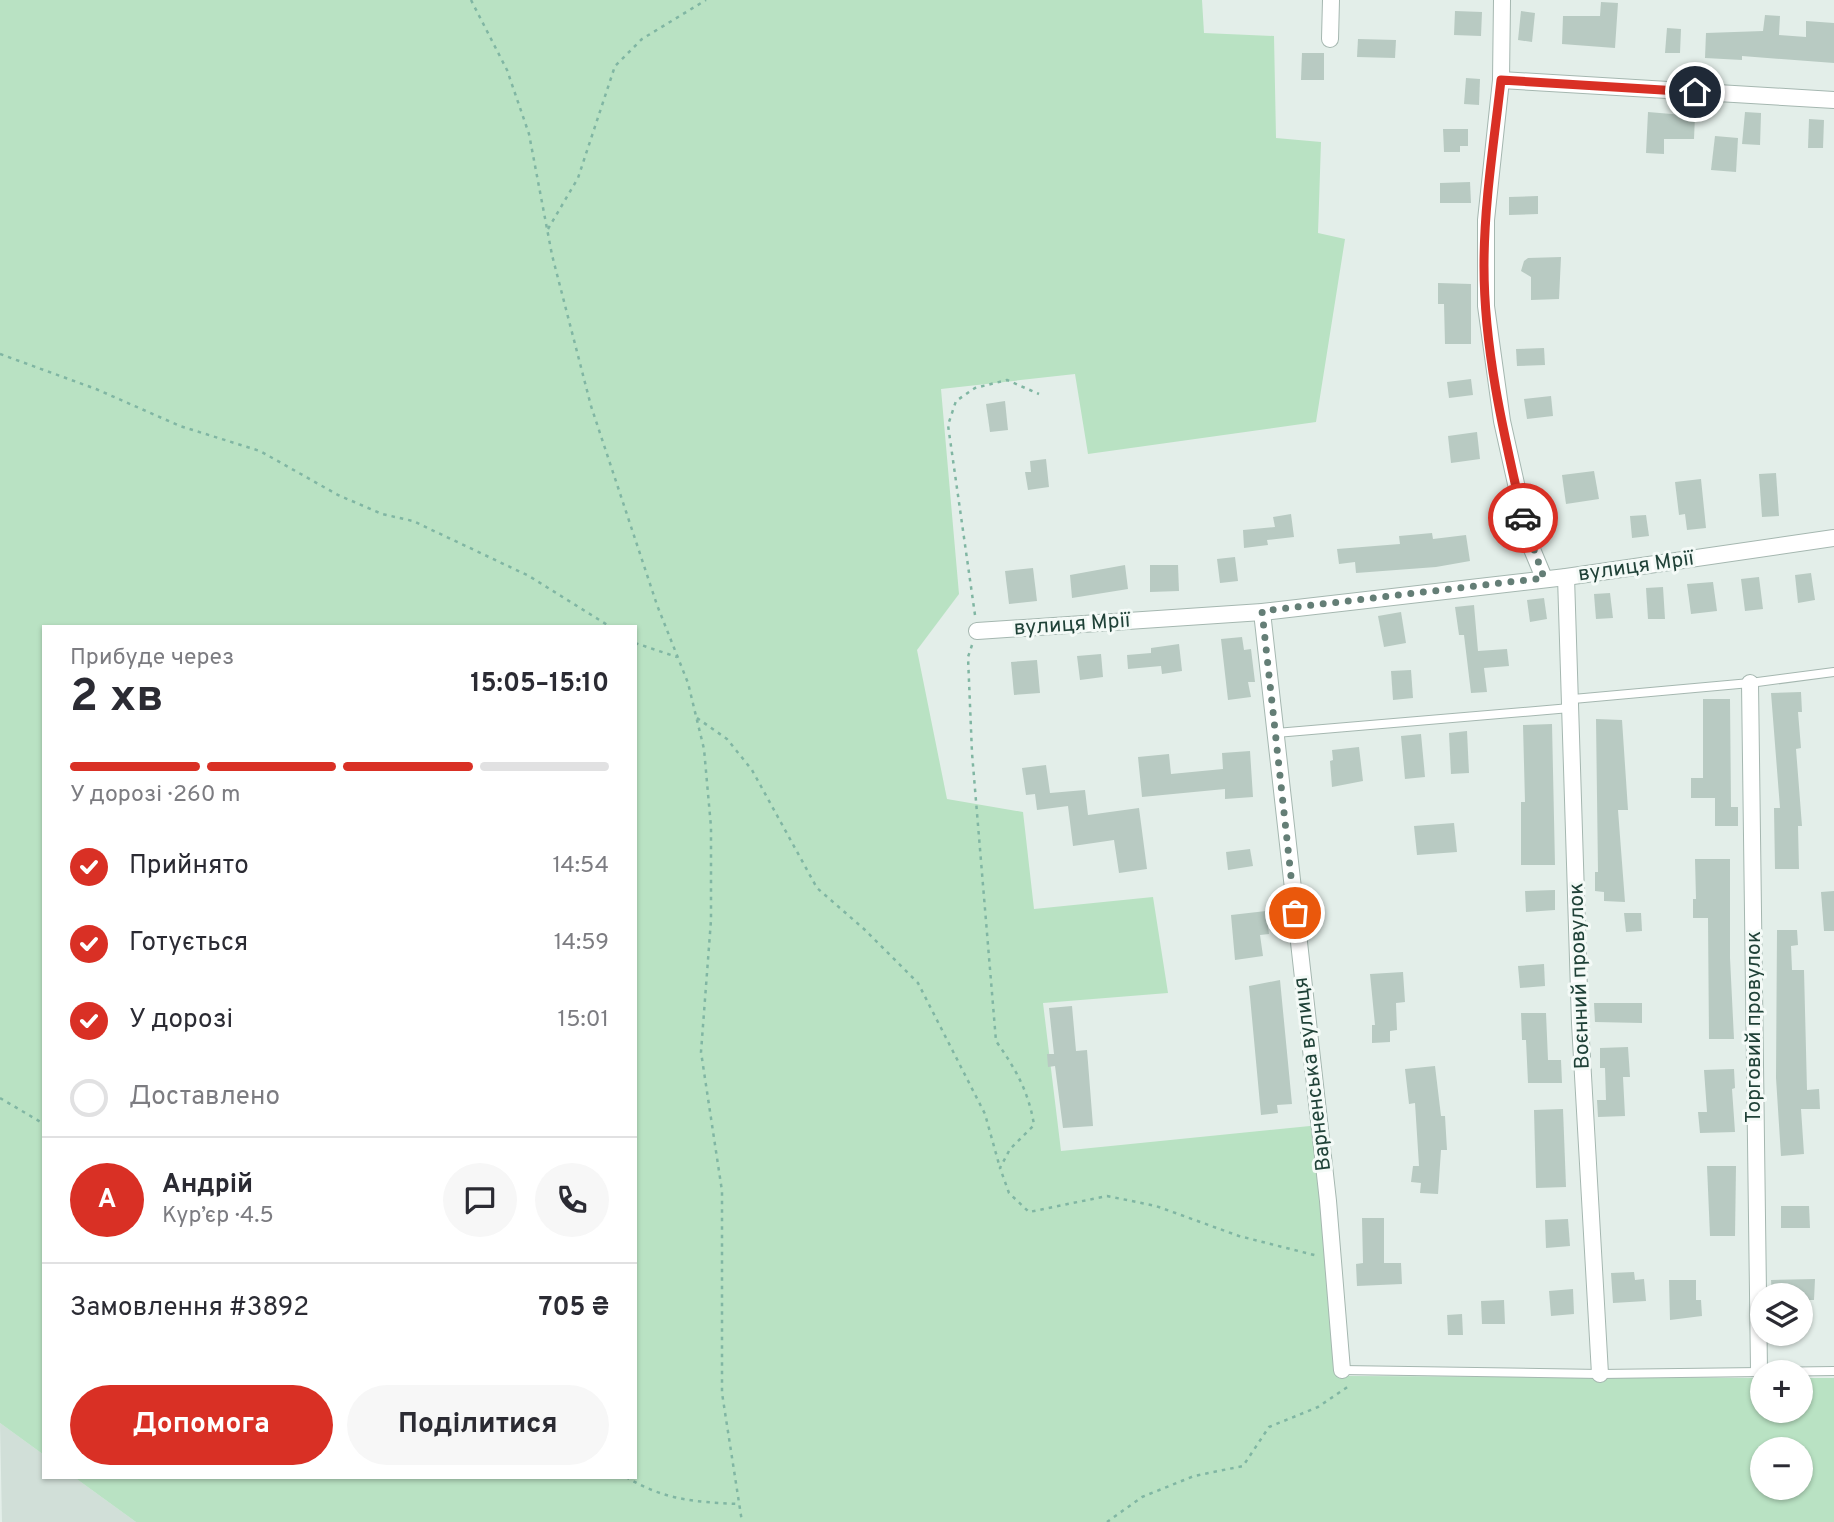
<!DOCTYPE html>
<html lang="uk">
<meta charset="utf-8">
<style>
body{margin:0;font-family:Overpass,sans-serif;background:#f7f7f7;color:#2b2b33;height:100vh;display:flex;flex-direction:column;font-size:26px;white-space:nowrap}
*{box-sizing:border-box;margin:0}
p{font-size:23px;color:#7c7c81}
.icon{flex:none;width:38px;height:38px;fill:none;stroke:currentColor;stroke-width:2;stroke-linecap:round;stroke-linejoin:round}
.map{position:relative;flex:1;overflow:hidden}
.side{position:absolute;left:42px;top:625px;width:595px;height:854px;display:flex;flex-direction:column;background:#fff;border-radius:0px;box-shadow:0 2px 5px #0004}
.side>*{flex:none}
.fabs{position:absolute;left:1750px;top:1283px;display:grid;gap:14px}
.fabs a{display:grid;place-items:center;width:63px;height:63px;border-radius:50%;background:#fff;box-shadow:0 2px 5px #0004;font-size:35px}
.pin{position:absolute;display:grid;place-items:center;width:60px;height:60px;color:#fff;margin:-30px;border:4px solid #fff;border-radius:50%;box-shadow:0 2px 7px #0007}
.courier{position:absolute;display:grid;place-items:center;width:70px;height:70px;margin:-35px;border:5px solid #d93025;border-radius:50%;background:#fff;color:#222;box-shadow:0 2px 9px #0007}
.head em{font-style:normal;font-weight:700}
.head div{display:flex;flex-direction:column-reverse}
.head{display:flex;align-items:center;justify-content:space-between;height:119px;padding:0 28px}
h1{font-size:46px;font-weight:700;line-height:52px}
.bar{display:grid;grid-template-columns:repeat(4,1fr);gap:10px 7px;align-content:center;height:84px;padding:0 28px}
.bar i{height:9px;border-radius:5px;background:#e1e1e2}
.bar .selected{background:#d93025}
.bar p{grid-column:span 4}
.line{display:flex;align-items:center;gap:18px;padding:0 28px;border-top:2px solid #e1e1e2}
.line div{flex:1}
.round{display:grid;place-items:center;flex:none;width:74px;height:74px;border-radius:37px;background:#f7f7f7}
ol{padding:0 28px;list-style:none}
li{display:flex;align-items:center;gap:21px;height:77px}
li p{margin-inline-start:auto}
li .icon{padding:7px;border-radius:50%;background:#d93025;color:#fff;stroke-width:4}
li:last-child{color:#7c7c81}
li i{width:38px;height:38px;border:4px solid #e1e1e2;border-radius:50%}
.cta{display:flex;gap:14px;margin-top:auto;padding:14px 28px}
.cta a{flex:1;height:80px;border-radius:42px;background:#d93025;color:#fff;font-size:28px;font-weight:700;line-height:80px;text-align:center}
.cta a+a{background:#f7f7f7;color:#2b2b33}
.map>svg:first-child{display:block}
.built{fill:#d1dfd8}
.green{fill:#b9e2c3;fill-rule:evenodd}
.building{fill:#b8cac2}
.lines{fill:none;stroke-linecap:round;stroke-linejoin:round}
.lane-casing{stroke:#a5b7b0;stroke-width:10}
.street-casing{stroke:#a5b7b0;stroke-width:18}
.path{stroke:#80b6a3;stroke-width:2.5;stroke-dasharray:3.5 5;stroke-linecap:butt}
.lane{stroke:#fff;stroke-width:8}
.street{stroke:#fff;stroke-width:16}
.done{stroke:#647e76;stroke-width:7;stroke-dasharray:0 12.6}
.route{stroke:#d93025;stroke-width:9}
.labels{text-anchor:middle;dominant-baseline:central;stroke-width:6;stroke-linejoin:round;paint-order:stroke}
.street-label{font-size:21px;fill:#204238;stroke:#f4faf7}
</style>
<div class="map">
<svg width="1834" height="1522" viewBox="0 0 1834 1522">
<rect width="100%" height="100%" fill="#e3eee9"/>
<path class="built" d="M0,1423l44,32v22h30l62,45h-134z"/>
<path class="green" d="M0,0h1202l2,33 70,3 2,102 45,4 -3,91 27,6 -29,183 -228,32 -13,-80 -134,15 18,205 -42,56 30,149 76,13 11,97 119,-12 15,96 -125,10 18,148 259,-26 23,251 419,2v32h39v-32h33v144h-1698l-62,-45h561v-851h-591v829l-44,-32zM1762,1449h39v39h-39z"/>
<g class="building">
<path d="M1601,2l17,1 -3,45 -53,-4 1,-28h37z"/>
<path d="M1455,11l27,1 -1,24 -27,-1z"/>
<path d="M1521,11l14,2 -3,29 -14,-2z"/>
<path d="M1765,15l15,1 -1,19 27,2v-16l28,2v40l-92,-7v4l-37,-2 1,-25 57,-2z"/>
<path d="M1667,28l14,1 -1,24h-15z"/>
<path d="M1358,39l38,1 -1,18 -38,-1z"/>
<path d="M1302,53h22v27h-23z"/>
<path d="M1466,78l14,1 -1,26 -15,-1z"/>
<path d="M1648,112l47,4 -1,23h-30v15l-18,-1z"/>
<path d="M1745,112l16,1 -1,32 -18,-1z"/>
<path d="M1809,119l15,1 -1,28h-15z"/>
<path d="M1443,129h25v17h-8v6h-16z"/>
<path d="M1715,136l23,2 -2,34 -25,-2z"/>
<path d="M1470,182l1,21h-31v-20z"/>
<path d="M1538,196v18l-29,1v-18z"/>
<path d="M1561,257l-2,42 -28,1v-23l-10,-6 3,-10 4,-3z"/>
<path d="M1438,283l33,1v60h-26l-1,-40h-6z"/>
<path d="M1544,348l1,17 -28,1 -1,-17z"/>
<path d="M1471,379l2,16 -24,3 -2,-16z"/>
<path d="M1551,396l2,20 -26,3 -3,-20z"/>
<path d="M1005,401l3,29 -18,2 -4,-28z"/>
<path d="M1477,432l3,27 -29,4 -3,-27z"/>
<path d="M1046,459l3,28 -21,3 -3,-18h6l-1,-11z"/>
<path d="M1594,471l5,28 -33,5 -4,-29z"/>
<path d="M1776,473l3,43 -17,1 -3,-43z"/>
<path d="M1701,479l5,49 -19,2 -2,-16 -6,1 -4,-33z"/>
<path d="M1291,514l3,23 -27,3 1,5 -24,3 -1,-18 32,-3 -2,-10z"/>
<path d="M1646,515l3,21 -17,2 -2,-22z"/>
<path d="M1432,533l1,6 33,-4 4,26 -34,6 -80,6 -1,-11 -16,2 -2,-15 63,-5 -1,-8z"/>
<path d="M1235,557l3,24 -18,2 -3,-24z"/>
<path d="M1125,565l3,24 -56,9 -2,-23z"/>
<path d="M1150,565h28l1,26 -29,1z"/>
<path d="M1033,568l4,33 -28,3 -4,-33z"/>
<path d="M1811,573l4,27 -17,3 -3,-28z"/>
<path d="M1759,577l4,32 -18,2 -4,-32z"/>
<path d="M1713,582l4,29 -26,3 -4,-30z"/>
<path d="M1663,587l2,32h-17l-2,-31z"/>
<path d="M1610,593l3,25 -17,1 -2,-25z"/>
<path d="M1544,598l3,21 -17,3 -3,-22z"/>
<path d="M1474,605l4,46 29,-2 2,17 -25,2 3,24 -16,1 -7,-58h-5l-4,-28z"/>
<path d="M1401,612l5,31 -22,4 -6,-31z"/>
<path d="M1242,637l2,13 7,-1 4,33h-7l3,15 -23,3 -7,-61z"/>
<path d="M1179,644l3,27 -20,3 -1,-8 -33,3 -1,-14 24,-2v-5z"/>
<path d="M1101,654l2,23 -23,3 -3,-24z"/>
<path d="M1037,660l3,33 -26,2 -3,-33z"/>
<path d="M1411,670l2,28 -20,2 -2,-29z"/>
<path d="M1801,692l1,20h-4l3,36 -5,1 6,77h-4l1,43h-24l-1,-61h6l-9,-115z"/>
<path d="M1703,699h27l1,108h7v19h-23v-28h-24v-20h12z"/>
<path d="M1596,719l26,1 6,90h-10l7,92 -21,-1v-9l-9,-1v-19h3z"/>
<path d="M1552,724l3,141h-34v-63h4l-2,-77z"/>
<path d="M1467,731l2,42 -18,1 -2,-41z"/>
<path d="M1421,734l4,43 -20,2 -4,-43z"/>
<path d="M1359,747l4,34 -31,6 -2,-26 3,-1 -1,-10z"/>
<path d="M1250,751l3,46 -28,2v-10l-83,8 -4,-40 31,-3 2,20 52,-5 -1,-16z"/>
<path d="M1046,765l4,28 35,-3 3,25 51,-7 8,61 -28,4 -5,-33 -41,6 -5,-40 -31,4 -2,-16 -9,1 -4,-27z"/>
<path d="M1454,823l3,29 -40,3 -3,-29z"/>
<path d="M1250,849l3,17 -25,4 -2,-18z"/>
<path d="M1695,859h35v99l4,81h-25l-1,-121h-15v-19h3z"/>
<path d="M1555,890v20l-29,2 -1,-21z"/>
<path d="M1834,891v40h-10l-3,-39z"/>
<path d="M1266,911l3,23 -9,1 3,21 -28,4 -4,-45z"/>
<path d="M1624,913h17l1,18 -16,1z"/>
<path d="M1777,930h20l1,15 -7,1 1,24h12l3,120 12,-1 1,20h-19l3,45 -23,2 -5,-78z"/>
<path d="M1544,964l1,22 -25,2 -2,-22z"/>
<path d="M1403,972l2,30 -9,1 1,27 -7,1v11l-18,1v-18h3l-5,-51z"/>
<path d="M1280,980l12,124 -15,1 1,8 -17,2 -12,-129z"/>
<path d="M1594,1003h48v20l-47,-1z"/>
<path d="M1072,1006l4,45 11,-1 6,76 -30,2 -8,-62 -7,1 -1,-13h7l-5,-46z"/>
<path d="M1521,1013h25l2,47h13l1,23h-34l-2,-43h-4z"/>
<path d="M1628,1047l2,30h-7l2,39 -27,1 -1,-17h9l-1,-32h-5v-20z"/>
<path d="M1435,1066l6,50h4l2,34h-6l-3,44 -18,-1 1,-10 -10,-1 2,-16h6l-4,-63 -6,1 -4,-35z"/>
<path d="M1734,1069l1,19 -3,1 3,43 -35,1 -2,-21h9l-3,-42z"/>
<path d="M1563,1109l3,78 -30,1 -2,-78z"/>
<path d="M1707,1166h29l-1,70h-25z"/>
<path d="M1781,1206h28l1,22h-29z"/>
<path d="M1362,1218h22v45h17l1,21 -45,2 -1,-22 7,-1z"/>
<path d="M1568,1219l2,27 -24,2 -1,-28z"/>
<path d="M1634,1272l1,8 9,-1 2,22 -33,2 -2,-30z"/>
<path d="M1815,1279l-1,21h-13v-5h-29l-1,-15z"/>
<path d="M1669,1280h27v20h5l1,16 -32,4z"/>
<path d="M1573,1289l1,25 -23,2 -2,-25z"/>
<path d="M1504,1300l1,24h-23l-1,-23z"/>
<path d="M1462,1314l1,21h-15l-1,-20z"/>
</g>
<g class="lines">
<defs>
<g id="lane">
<path d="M1573,699l177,-16 84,-11"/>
<path d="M1276,733l294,-25"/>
<path d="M1342,1370l258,4 234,-3"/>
</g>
<g id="street">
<path d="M1502,0l-1,80 -15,140v86l16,115 27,121 15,36"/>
<path d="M1330,39l1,-39"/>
<path d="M1501,80l333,20"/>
<path d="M1566,577l14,446 20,351"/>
<path d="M1262,612l66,589 14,169"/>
<path d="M977,631l285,-19 304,-35 268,-39"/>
<path d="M1750,683l9,687"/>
</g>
</defs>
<use href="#lane" class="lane-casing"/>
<use href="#street" class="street-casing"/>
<g class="path">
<path d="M471,0l36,70 22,64 23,121 39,151 66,199 31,78 16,66 7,78v93l-10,132 21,139v202l20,129"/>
<path d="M548,229l30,-51 37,-112 27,-27 64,-39"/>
<path d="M0,354l96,35 84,37 80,25 78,44 44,19 31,7 116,55 80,50"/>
<path d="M975,615l-27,-190 8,-24 19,-13 32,-8 32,14"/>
<path d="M635,643l42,14"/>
<path d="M972,645l-4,12 4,96 24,288c19,27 33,51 38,84l-24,24 -10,19 9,25 20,19 78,-16 49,10 83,30 79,20"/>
<path d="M697,718l30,21 25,31 65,118 47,41 54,54 67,131 15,54"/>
<path d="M0,1098l44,26"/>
<path d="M626,1477c38,23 69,25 112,27"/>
<path d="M1107,1522l35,-25 52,-21 49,-10 26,-39 49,-20 31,-21"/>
</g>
<use href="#lane" class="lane"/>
<use href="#street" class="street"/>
</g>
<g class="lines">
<path class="done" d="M1295,913l-33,-302 282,-33 -21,-60"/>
<path class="route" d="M1523,518c-19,-83 -39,-167 -39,-252 0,-62 10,-124 17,-186l194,12"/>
</g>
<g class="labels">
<g class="street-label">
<text transform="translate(1636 567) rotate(-8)">вулиця Мрії</text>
<text transform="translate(1072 625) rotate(-4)">вулиця Мрії</text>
<text transform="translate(1580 976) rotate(-92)">Воєнний провулок</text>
<text transform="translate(1754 1027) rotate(-90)">Торговий провулок</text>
<text transform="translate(1313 1074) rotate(-97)">Варненська вулиця</text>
</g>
</g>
</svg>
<div class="fabs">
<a><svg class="icon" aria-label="layers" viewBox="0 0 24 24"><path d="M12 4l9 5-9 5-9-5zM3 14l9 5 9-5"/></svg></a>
<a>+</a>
<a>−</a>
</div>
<div class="pin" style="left:1295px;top:913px;background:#ea580c"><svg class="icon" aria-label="bag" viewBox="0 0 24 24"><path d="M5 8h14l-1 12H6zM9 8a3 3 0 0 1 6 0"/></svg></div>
<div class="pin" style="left:1695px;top:92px;background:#1f2937"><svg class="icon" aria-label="home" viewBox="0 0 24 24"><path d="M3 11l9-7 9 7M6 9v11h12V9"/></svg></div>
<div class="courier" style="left:1523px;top:518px"><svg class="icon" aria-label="car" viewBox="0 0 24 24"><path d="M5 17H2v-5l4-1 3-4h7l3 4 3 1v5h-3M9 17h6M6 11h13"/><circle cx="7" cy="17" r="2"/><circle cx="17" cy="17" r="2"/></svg></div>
<section class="side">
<div class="head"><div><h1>2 хв</h1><p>Прибуде через</p></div><em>15:05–15:10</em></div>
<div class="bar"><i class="selected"></i><i class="selected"></i><i class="selected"></i><i></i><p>У дорозі · 260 m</p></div>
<ol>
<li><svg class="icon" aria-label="check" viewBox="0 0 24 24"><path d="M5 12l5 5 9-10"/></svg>Прийнято<p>14:54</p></li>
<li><svg class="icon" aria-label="check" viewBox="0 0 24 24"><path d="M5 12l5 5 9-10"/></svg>Готується<p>14:59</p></li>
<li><svg class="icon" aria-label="check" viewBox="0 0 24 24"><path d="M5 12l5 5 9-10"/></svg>У дорозі<p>15:01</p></li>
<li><i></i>Доставлено</li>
</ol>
<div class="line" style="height:126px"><b class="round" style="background:#d93025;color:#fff">А</b><div><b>Андрій</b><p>Кур’єр · 4.5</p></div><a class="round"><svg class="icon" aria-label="chat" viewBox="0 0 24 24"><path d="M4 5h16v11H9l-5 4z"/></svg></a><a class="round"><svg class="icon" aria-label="phone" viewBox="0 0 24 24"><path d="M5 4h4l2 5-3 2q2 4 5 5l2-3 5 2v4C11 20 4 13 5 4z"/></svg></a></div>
<div class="line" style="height:91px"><div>Замовлення #3892</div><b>705 ₴</b></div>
<div class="cta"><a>Допомога</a><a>Поділитися</a></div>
</section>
</div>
